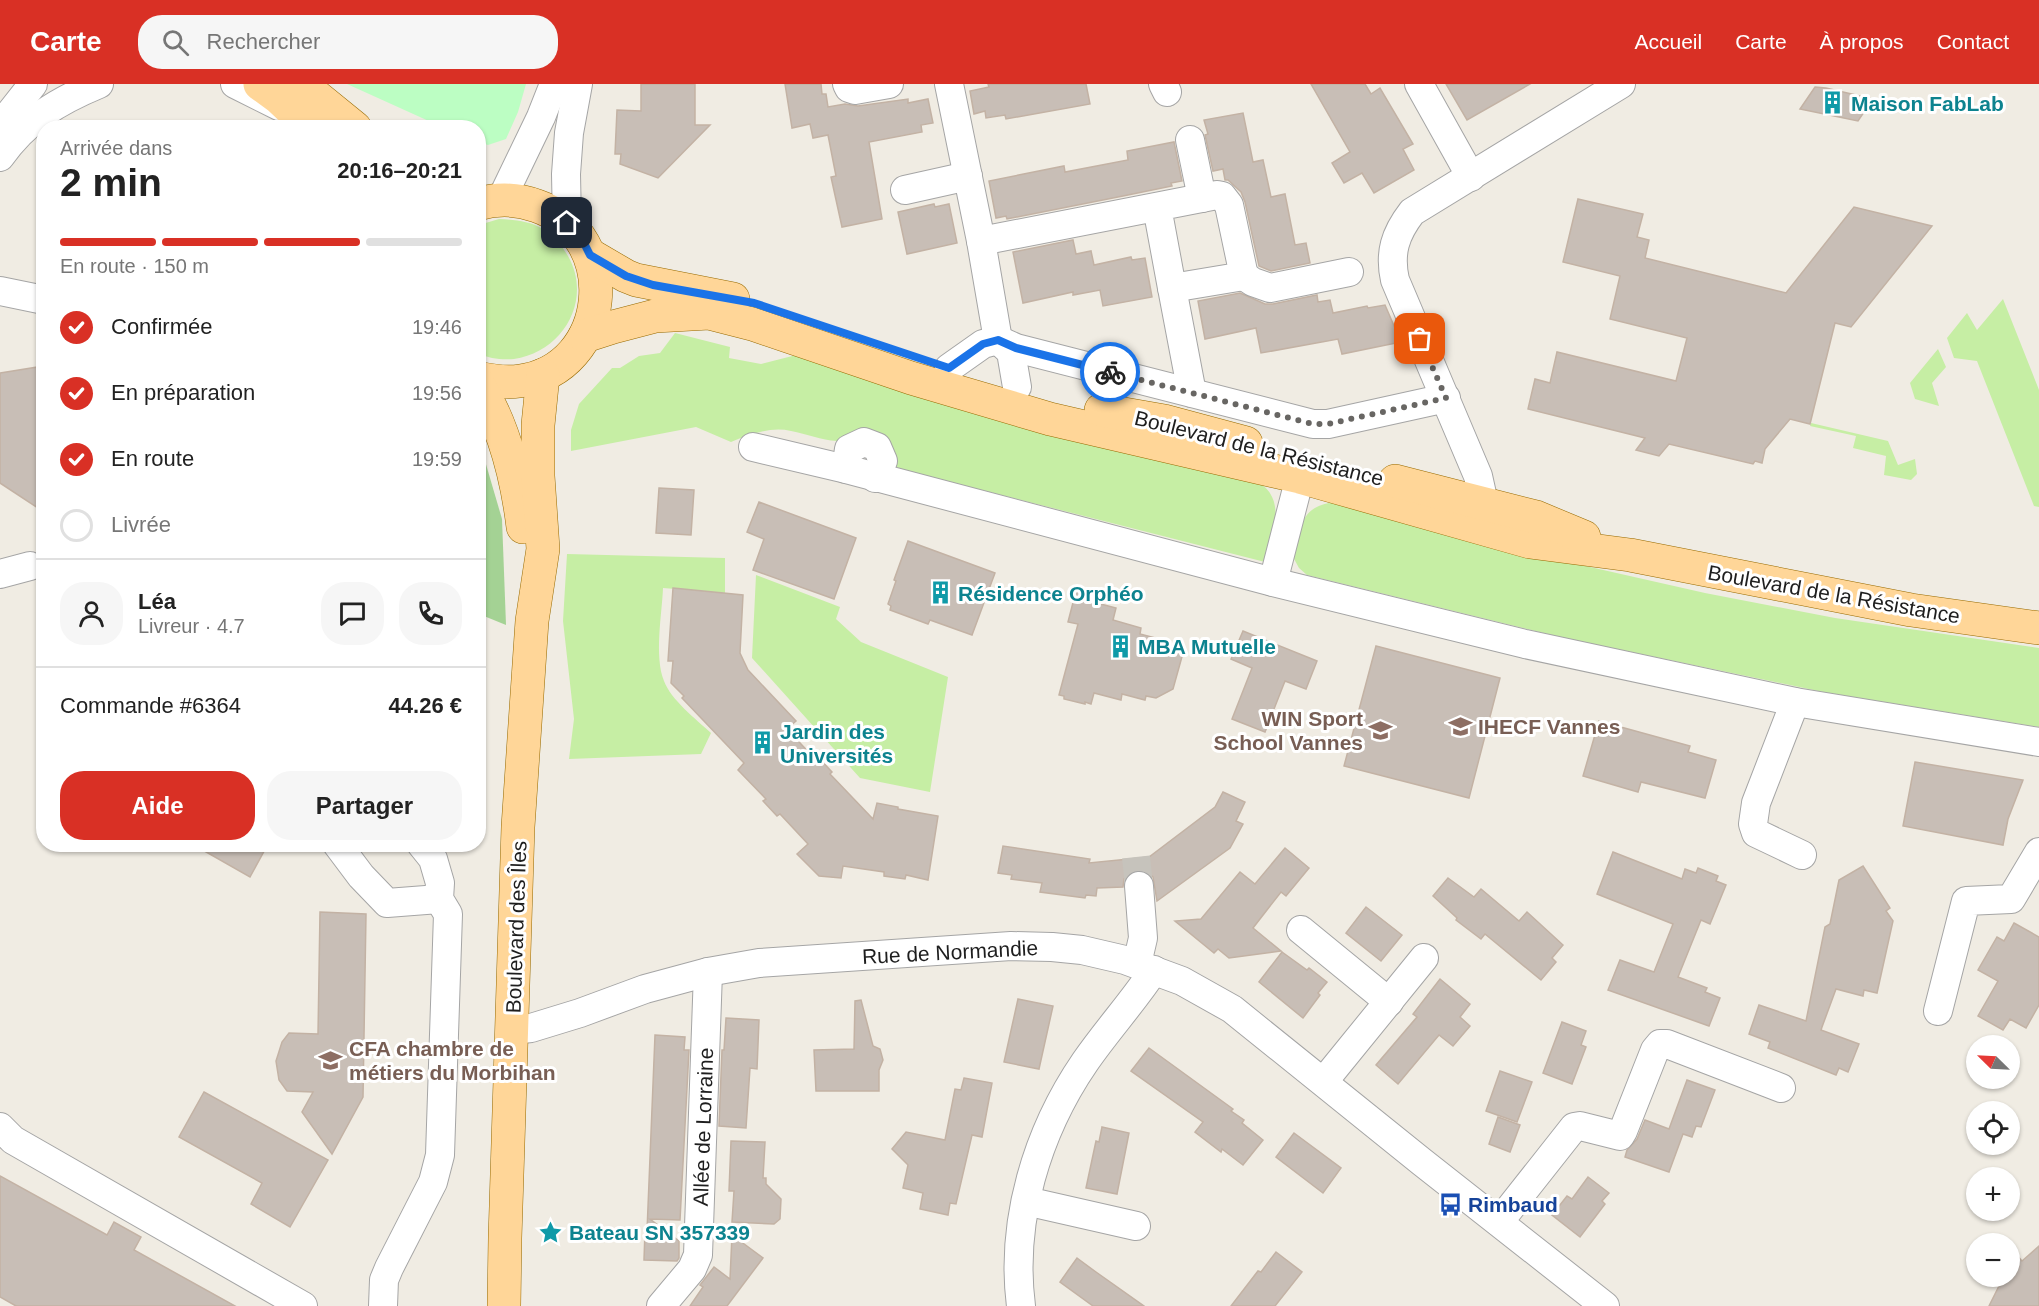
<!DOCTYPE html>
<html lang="fr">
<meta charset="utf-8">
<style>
body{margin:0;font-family:Arial,sans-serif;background:#f6f6f6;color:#222;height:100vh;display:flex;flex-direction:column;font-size:22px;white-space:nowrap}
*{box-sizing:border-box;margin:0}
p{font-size:20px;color:#767676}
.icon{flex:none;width:33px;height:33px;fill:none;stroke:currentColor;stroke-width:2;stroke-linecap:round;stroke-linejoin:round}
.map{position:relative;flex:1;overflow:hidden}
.sheet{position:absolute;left:36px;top:36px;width:450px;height:732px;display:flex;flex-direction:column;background:#fff;border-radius:24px;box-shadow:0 2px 4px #0004}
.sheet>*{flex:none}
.needle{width:39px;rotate:294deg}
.controls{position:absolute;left:1966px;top:951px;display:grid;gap:12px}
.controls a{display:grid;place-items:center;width:54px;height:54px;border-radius:50%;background:#fff;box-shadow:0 2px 4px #0004;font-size:30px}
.pin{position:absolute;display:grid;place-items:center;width:51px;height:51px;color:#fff;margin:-26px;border-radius:12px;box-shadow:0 3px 9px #0006}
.courier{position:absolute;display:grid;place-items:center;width:60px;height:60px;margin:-30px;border:4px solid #1a73e8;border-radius:50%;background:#fff;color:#222;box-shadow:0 2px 8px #0007}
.summary em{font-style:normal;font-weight:700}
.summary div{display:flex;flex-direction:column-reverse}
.summary{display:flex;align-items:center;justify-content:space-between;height:102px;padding:0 24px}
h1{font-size:39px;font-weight:700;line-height:45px}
.bar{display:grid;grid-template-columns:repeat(4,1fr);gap:9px 6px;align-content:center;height:72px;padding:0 24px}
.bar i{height:8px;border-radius:4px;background:#e0e0e0}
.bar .active{background:#d93025}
.bar p{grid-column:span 4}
.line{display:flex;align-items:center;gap:15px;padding:0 24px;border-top:2px solid #e0e0e0}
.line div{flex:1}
.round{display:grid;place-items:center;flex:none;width:63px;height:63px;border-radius:24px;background:#f6f6f6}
ol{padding:0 24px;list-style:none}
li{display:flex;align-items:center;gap:18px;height:66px}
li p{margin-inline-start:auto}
li .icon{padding:6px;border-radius:50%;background:#d93025;color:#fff;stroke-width:4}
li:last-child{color:#767676}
li i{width:33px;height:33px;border:3px solid #e0e0e0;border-radius:50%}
.cta{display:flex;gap:12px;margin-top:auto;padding:12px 24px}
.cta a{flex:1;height:69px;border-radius:24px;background:#d93025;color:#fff;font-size:24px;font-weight:700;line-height:69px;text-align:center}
.cta a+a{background:#f6f6f6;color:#222}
header{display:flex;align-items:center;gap:36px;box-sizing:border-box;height:84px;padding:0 30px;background:#d93025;color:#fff}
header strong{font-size:28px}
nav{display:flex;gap:33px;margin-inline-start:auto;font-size:21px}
.search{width:420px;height:54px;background:#f6f6f6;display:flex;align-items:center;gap:15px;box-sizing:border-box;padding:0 21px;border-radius:24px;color:#767676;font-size:22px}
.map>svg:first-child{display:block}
.grass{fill:#c6eea4}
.forest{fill:#a4d294}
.park{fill:#bcfec3}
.building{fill:#c8beb6;stroke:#c3b2a4;stroke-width:1.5}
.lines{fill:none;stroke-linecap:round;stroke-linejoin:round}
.minor-tunnel{stroke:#c6c3bc;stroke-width:28;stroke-dasharray:28 14;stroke-linecap:butt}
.minor-casing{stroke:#a5a5a5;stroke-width:30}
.major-casing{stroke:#976a00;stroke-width:34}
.minor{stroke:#fff;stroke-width:28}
.major{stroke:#ffd698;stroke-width:33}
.done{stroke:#686663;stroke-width:6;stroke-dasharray:0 10.8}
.route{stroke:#1a73e8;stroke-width:8}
.labels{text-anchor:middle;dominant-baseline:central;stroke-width:6;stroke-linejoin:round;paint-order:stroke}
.culture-label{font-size:21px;font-weight:bold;fill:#0d838f;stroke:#fff;text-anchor:start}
.street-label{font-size:21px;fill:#1e1e1e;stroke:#fff}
.education-label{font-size:21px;font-weight:bold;fill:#785e54;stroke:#fff;text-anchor:start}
.transit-label{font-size:21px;font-weight:bold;fill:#164399;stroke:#fff;text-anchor:start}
</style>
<header>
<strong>Carte</strong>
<div class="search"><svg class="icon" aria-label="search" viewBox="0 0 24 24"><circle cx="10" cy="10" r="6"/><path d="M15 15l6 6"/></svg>Rechercher</div>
<nav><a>Accueil</a><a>Carte</a><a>À propos</a><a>Contact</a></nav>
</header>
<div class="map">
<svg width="2039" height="1222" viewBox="0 0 2039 1222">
<rect width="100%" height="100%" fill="#f0ece3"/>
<g class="grass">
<path d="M499,135c16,1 30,2 44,10 11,6 19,17 25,27 25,44 -5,96 -54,103 -11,1 -25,0 -36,-6l1,-128z"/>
<path d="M2003,215l36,91v117l-5,-1 -57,-145 -23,-3 -7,-20 20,-25 10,17z"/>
<path d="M675,249l55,14 -1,11 32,6 43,-11 454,129c30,18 14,53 7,80l-362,-92 -8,-4 -38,-35 -10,3 -10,7c-16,-1 -30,-7 -46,-10 -21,-5 -42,4 -60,11l-35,-15 -125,24v-21l8,-26 33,-36h8l19,-12 21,-3z"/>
<path d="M1938,265l8,18 -14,16 7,23 -24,-7 -5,-16z"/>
<path d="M1811,339l77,18 10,24 17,-6 2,15 -6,6 -27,-5 2,-19 -33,-8 3,-12 -46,-10z"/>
<path d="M1335,418l255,65 115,26 130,25 204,30v79l-216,-35 -259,-54 -257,-63 -8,-7 -6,-11c7,-29 7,-51 42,-55z"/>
<path d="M567,470l158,4v35l-62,-5c-1,26 -9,68 1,93 7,19 32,38 47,52l-10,21 -132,5 5,-40 -11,-98z"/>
<path d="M756,491l84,32 -4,12 25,23 87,35 -18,115 -70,-14 -108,-120z"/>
</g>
<path class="forest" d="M478,353l24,82 4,106 -27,-11z"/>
<path class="park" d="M347,0h179l-8,28 -12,27 -18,6 -9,-3 -1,-14 -36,-1z"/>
<g class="building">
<path d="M641,0h54v41h15l-52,53 -38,-14 1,-10h-6l2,-44 24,1z"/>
<path d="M785,0h36l1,10h4l2,13 17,-3 13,2 50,-7v4l20,-4 5,24 -12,2 1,7 -53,10 13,77 -40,8 -11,-50 5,-1 -8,-41 -15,3 -3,-14 -18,4z"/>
<path d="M988,0h98l4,20 -84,15 -1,-4 -19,3 -1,-7 -11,3 -4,-23 19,-4z"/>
<path d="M1311,0h54l6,10 9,-6 33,56 -10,5 11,21 -40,23 -12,-20 -18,10 -12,-20 18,-11z"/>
<path d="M1446,0h84l-63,36z"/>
<path d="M1815,3l11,1 47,11 -15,22 -58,-12z"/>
<path d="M1243,29l10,49 10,-2 8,37 14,-3 10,51 11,-2 4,20 -39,8 -12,-5 -14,-64 -4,-10 -13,-12h-3l-2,-11 -10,2 -8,-36 3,-1 -4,-14z"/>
<path d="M1174,58l8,39 -11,2 1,3 -49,10 -116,23 -1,-3 -10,2 -7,-37 75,-15 1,6 63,-12 -1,-9z"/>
<path d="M1578,115l65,15 -6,23 12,3 -4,18 141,35 68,-86 78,19 -81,101 -16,-4 -25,101 -20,-5 -25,30 -3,14 -7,-2 -2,3 -84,-20 -10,12 -23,-6 9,-12 -117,-29 7,-30 15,4 7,-31 119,29 11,-43 -77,-19 10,-43 -57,-14z"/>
<path d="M934,120l1,3 14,-3 8,39 -50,11 -9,-42z"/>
<path d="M1073,156l3,14 15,-3 3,14 37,-8 1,3 13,-2 7,39 -49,9 -3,-16 -27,5v-3l-50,11 -10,-51z"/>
<path d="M1240,209l25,11h8l44,-9 1,7 12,-2 3,13 34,-7 1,2 17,-3 16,37 -59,12 -4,-15 -77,14 -5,-25 -51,11 -7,-38z"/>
<path d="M44,282v146l-44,-29v-110z"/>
<path d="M659,404l35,2 -3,45 -35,-2z"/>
<path d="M759,418l97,36 -22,61 -81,-29 11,-31 -17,-7z"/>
<path d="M908,457l87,32 -23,62 -42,-15 -2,4 -38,-14 1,-4 -3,-2 8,-23 -2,-1z"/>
<path d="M673,504l70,7 -3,58 8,17 48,51 -9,8 28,30 3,-2 14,15 -2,2 43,45 4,-16 21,4v2l40,7 -10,64 -22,-5 -1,4 -21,-3v-4l-41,-6 -2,12 -22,-2 -22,-22 11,-10 -28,-30 -3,2 -14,-15 3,-2 -28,-29 6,-7 -62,-65 2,-2 -13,-13 2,-22h-5z"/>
<path d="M1076,507l23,5 -2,7 19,5 -3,12 28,8 -1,6 23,6 -1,2 6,2 -2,5 17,4 -10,36 -17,9 -10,-2 -1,4 -23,-6 -1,6 -27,-7 -3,11 -6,-2v2l-21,-5v-3l-5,-1 19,-71 -10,-2z"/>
<path d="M1243,547l74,30 -11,28 -21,-8 -20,51 -33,-13 20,-51 -21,-9z"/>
<path d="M1376,562l124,32 -31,120 -125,-32z"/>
<path d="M1599,637l91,25 -2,6 28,8 -11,38 -64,-16 -3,10 -55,-16z"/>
<path d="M1915,678l108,18 -15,39 -5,26 -100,-19z"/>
<path d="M1223,708l22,10 -9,19 7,3 -13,24 -73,53 -4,-24 -6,-6 -9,-1 -9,3 -5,6 -1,8 -26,1 -1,8 -10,-1 -1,3 -45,-6 2,-9 -31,-4 1,-4 -14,-2 5,-27 87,13 -1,4 60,-6 66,-50z"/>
<path d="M192,760h76l-18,33z"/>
<path d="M1285,764l24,20 -23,28 -5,-4 -28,36 28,23 -52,7 -11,-9 -4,4 -39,-32 26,-2 39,-47 15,12z"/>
<path d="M1613,768l69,27 3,-10 11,4 2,-5 20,8 -2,5 10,4 -16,39 -9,-4 -23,57 29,11 -2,4 15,6 -11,28 -101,-36 12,-30 34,12 19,-48 -76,-30z"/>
<path d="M1863,782l27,42 -4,3 7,10 -16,72 -13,-3 -1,6 -27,-7 -14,38 -1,3 38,14 -11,28 -9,-4 -3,7 -68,-27 2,-6 -21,-8 10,-29 47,16 19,-94 5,-3 9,-44z"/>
<path d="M1448,794l26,19 7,-8 38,32 8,-9 36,33 -11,13 4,4 -15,18 -56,-46 -4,5 -25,-19 1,-2 -24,-22z"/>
<path d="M1366,823l36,28 -21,26 -35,-28z"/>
<path d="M320,828l46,2 -3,183 -31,57 -30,-42 11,-20 -26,-1 -8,-11 -3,-19 6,-19 7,-9 29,1z"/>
<path d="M2014,839l25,14v68l-13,23 -16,-9 -7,11 -25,-14 20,-35 -20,-11 19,-33 7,4z"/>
<path d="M1282,868l25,18 2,-2 18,14 -9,11 2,2 -17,23 -44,-36z"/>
<path d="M1440,895l30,25 -10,13 10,9 -17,20 -14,-11 -41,49 -22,-19 41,-48 -4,-3z"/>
<path d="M1018,915l35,7 -14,63 -35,-7z"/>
<path d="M861,916l12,46 7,3 3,11 -4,10v21h-63l-2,-41 40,-1 1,-48z"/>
<path d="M726,934l33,2 -2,49 -7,-1 -4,60 -27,-2 3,-76h2z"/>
<path d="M1562,938l24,9 -5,14 5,2 -14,37 -29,-11z"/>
<path d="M655,951l30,2 -1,13h5l-9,170 -30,-1 29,22v17l-2,3 -33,-1 1,-29h2z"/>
<path d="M1149,964l84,61 -2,2 13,9 -2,3 21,17 -20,25 -21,-16 -1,3 -26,-20 8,-10 -72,-51z"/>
<path d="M1500,987l32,11 -15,40 -31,-11z"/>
<path d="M964,994l28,5 -10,54 -10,-2 -16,69 -6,-1 -2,12 -28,-6 3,-16 -20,-5 5,-23 -16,-16 14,-17 39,8 10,-51 6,1z"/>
<path d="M1687,996l28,10 -14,37 -5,-1 -4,11 -9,-3 -14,38 -44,-15 2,-7 10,-11 8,-19 24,9z"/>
<path d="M204,1008l124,68 -38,67 -39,-23 11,-21 -83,-46z"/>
<path d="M1498,1033l22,8 -10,27 -21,-8z"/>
<path d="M1102,1043l27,6 -12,61 -31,-6 10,-47 3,1z"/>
<path d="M1294,1049l47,35 -18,25 -47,-36z"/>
<path d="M731,1057l34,1 -2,36h3v6l15,15 -1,20 -6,5 -42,-2 2,-31h-5z"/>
<path d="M0,1092l107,59 7,-13 27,15 -7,13 101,56h-219l-16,-9z"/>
<path d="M1588,1093l21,16 -7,8 3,3 -25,33 -28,-22 15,-19 5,3z"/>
<path d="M732,1151l31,23 -36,48h-37l13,-19 -3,-2 14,-18 16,12z"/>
<path d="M2039,1162v60h-50l15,-30h6v-12l5,-11 7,8z"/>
<path d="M1276,1168l26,20 -27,34h-44l27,-35 3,1z"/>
<path d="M1077,1174l19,14 48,34h-51l-33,-24z"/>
</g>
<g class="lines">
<path class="minor-tunnel" d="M1136,773l3,29"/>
<defs>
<g id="minor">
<path d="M235,0l44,22"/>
<path d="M847,0l2,4 6,2 34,-6"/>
<path d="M949,0l32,157 17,99 13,12 6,35"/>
<path d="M1163,0l4,8"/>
<path d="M1419,0l52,93"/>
<path d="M0,42l33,-42"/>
<path d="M1190,56l12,58"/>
<path d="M0,73c26,-37 58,-56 99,-73"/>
<path d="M905,106l63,-14"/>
<path d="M501,116l40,-83 13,-33"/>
<path d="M567,139l-1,-49 3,-41 9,-49"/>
<path d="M981,157l236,-46 5,1 7,9 15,71 -72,12 -15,-81"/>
<path d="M1244,192l9,6 17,6 79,-16"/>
<path d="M1172,204l20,105"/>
<path d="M0,207l44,9"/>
<path d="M949,284l34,-24 15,-4 18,8 297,76h15l118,-26"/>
<path d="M753,363l93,22 427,113 252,62 270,58 244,40"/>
<path d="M846,385l3,-20 15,-7 13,5 6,14 -8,17"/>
<path d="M1471,434l13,-15 -6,-27 -83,-196c-6,-27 0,-46 17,-68l209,-128"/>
<path d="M0,490l30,-8"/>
<path d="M1273,498l27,-105"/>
<path d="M1795,618l-39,101 -3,21 3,9 46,22"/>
<path d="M337,760l24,32 26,27 52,-4"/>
<path d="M1301,846l88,72"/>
<path d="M1137,880l6,-26 -4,-52"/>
<path d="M1938,927l28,-110 45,-2 28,-47"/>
<path d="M513,946l18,-2 49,-15 65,-24 63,-17 51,-9 252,-17 41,1 30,3 43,10 57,21 50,28 190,153 183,144"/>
<path d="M1324,997l100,-123"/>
<path d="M0,1043l13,13 290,166"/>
<path d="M1026,1117l110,25"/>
<path d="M1499,1138l75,-95 6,-1 40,10 3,-5 32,-81 5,-6h7l114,44"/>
<path d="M383,1222l1,-26 5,-12 44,-86 7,-27 8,-241 -9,-15 1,-16 -7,-24 -12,-15"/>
<path d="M661,1222l31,-37 6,-14 10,-283"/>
<path d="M1021,1222c-11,-85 16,-174 64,-244 22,-32 48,-60 69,-92"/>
</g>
<g id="major">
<path d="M260,0l18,13 33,31"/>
<path d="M301,0l54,44"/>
<path d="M478,120c20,-6 40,-5 59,2 87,30 74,163 -17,175 -14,2 -28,0 -42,-3"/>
<path d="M590,171l36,21 10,4 97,19"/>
<path d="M585,252l28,-9 42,-11 54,-3 43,11 159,54 139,41 250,58 230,65 100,13 281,55 128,18"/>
<path d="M478,300c26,42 39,94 45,143"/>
<path d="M1101,326l63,11 82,22"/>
<path d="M1395,397l141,36 48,20"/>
<path d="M504,1222l1,-68 13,-411 14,-206 11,-72 -5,-73v-51l5,-50"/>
</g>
</defs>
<use href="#minor" class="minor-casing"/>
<use href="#major" class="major-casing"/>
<use href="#minor" class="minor"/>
<use href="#major" class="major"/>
</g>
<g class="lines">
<path class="done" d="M1110,288l203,52h15l118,-26 -26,-59"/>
<path class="route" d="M567,139l17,20 6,12 36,21 27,9 101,18 195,65 34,-24 15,-4 18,8 94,24"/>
</g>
<defs>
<symbol id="building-bare" viewBox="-9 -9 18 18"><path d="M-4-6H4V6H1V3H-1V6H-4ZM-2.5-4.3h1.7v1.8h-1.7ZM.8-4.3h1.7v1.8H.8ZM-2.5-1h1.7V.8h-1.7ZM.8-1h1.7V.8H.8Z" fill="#0f9aa8" stroke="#fff" stroke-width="2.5" paint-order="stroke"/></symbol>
<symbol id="university-bare" viewBox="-9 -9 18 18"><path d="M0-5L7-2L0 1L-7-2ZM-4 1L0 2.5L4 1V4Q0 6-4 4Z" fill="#8d6e63" stroke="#fff" stroke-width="2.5" paint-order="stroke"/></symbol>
<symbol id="bus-bare" viewBox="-9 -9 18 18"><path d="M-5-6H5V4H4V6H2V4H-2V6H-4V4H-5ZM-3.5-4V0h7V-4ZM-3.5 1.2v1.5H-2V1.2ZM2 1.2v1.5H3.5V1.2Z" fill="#1a4fb4" stroke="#fff" stroke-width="2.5" paint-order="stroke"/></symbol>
<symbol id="sight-bare" viewBox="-9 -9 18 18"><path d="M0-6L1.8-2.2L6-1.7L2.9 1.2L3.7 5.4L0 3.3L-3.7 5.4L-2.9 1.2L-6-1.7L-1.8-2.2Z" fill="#0f9aa8" stroke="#fff" stroke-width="2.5" paint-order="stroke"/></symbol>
</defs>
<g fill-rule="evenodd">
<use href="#building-bare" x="1816" y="2" width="33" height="33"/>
<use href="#building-bare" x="924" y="492" width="33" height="33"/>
<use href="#building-bare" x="1104" y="546" width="33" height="33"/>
<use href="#university-bare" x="1444" y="626" width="33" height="33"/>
<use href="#university-bare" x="1364" y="630" width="33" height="33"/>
<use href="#building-bare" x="746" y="642" width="33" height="33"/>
<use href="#university-bare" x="314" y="960" width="33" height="33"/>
<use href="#bus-bare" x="1434" y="1104" width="33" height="33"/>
<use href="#sight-bare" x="534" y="1132" width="33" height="33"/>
</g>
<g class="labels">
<g class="culture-label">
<text x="1851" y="19">Maison FabLab</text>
<text x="958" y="509">Résidence Orphéo</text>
<text x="1138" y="562">MBA Mutuelle</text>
<text x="780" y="647">Jardin des<tspan x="780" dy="24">Universités</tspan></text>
<text x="569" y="1148">Bateau SN 357339</text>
</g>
<g class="street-label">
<text transform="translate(1259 364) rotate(14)">Boulevard de la Résistance</text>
<text transform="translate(1834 510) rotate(10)">Boulevard de la Résistance</text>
<text transform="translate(516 843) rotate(-88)">Boulevard des Îles</text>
<text transform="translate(950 868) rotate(-3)">Rue de Normandie</text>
<text transform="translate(703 1043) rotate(-88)">Allée de Lorraine</text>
</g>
<g class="education-label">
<text x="1363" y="634" text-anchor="end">WIN Sport<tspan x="1363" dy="24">School Vannes</tspan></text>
<text x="1478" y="642">IHECF Vannes</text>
<text x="349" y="964">CFA chambre de<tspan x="349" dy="24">métiers du Morbihan</tspan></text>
</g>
<g class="transit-label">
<text x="1468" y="1120">Rimbaud</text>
</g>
</g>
</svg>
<div class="controls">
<a><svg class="needle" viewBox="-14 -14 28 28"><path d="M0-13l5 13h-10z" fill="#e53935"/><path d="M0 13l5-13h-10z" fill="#767676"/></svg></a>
<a><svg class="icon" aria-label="locate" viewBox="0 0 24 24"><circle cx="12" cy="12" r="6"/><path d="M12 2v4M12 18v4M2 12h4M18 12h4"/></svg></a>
<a>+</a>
<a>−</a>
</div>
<div class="pin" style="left:1420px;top:255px;background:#ea580c"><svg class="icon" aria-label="bag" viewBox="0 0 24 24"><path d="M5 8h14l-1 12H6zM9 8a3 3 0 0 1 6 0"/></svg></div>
<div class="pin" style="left:567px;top:139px;background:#1f2937"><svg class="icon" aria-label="home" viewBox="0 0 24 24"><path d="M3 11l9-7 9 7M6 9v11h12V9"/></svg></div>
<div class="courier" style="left:1110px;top:288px"><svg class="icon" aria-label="bike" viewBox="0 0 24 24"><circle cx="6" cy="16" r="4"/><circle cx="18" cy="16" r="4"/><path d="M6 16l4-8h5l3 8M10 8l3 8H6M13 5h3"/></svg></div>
<section class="sheet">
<div class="summary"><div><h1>2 min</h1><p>Arrivée dans</p></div><em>20:16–20:21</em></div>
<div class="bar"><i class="active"></i><i class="active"></i><i class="active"></i><i></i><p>En route · 150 m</p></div>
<ol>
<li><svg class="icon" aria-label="check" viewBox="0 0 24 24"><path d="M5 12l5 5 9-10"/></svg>Confirmée<p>19:46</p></li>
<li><svg class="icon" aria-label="check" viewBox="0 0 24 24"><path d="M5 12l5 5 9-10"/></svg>En préparation<p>19:56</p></li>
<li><svg class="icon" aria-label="check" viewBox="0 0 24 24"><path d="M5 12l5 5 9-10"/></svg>En route<p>19:59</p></li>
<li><i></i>Livrée</li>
</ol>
<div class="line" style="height:108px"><a class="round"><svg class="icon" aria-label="person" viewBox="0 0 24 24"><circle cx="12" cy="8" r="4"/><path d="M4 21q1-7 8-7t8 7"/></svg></a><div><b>Léa</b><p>Livreur · 4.7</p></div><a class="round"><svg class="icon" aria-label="chat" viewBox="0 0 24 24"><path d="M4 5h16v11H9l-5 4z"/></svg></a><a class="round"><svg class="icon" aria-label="phone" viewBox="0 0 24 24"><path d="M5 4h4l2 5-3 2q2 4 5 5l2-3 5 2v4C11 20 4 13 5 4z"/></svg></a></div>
<div class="line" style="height:78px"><div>Commande #6364</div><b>44.26 €</b></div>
<div class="cta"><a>Aide</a><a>Partager</a></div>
</section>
</div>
